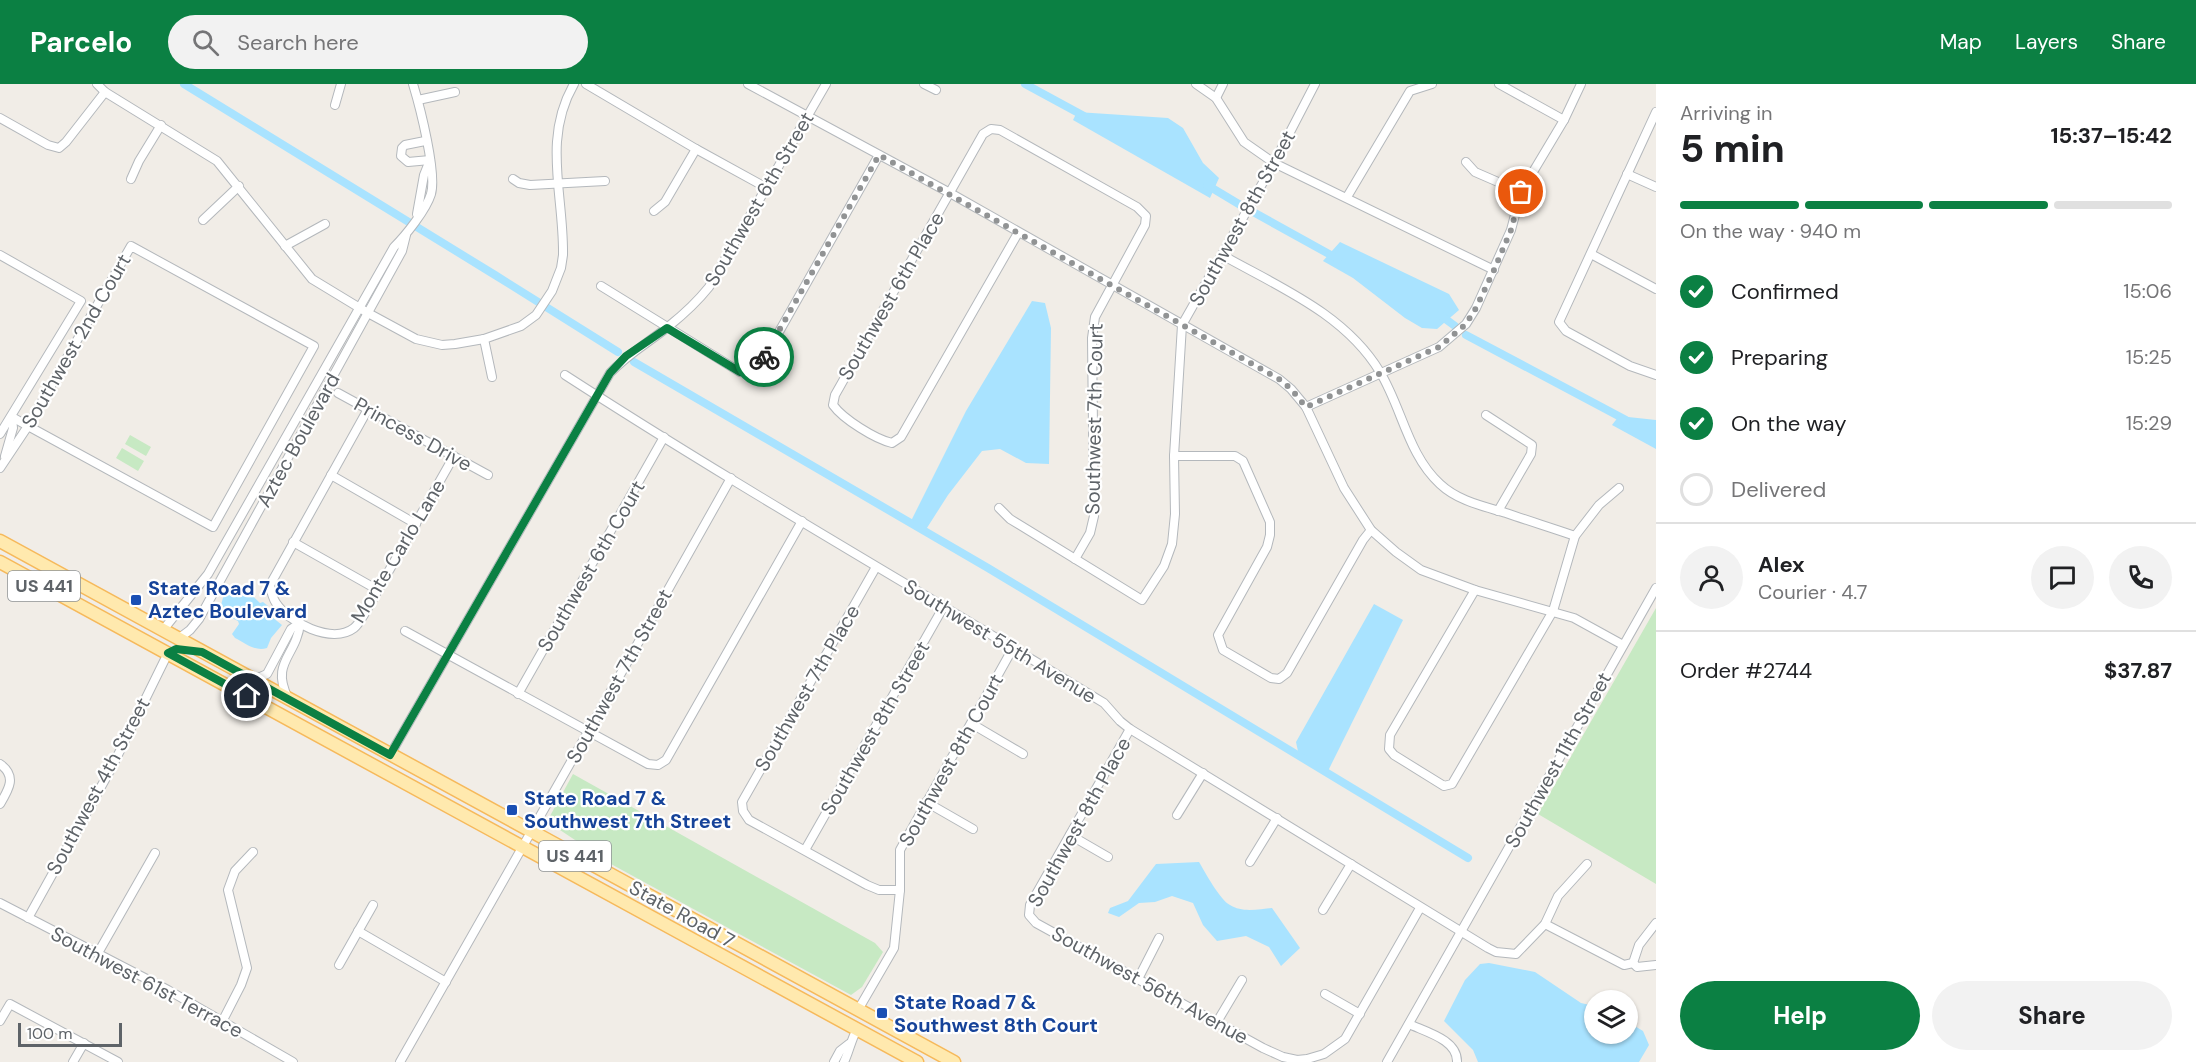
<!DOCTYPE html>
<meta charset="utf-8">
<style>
body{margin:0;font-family:"DM Sans",sans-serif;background:#f2f2f2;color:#202124;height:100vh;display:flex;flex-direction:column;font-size:22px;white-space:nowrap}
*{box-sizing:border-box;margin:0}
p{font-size:20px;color:#757577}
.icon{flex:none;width:33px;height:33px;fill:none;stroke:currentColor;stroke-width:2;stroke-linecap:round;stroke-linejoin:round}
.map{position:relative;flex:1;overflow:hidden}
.sheet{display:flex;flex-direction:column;background:#fff;width:540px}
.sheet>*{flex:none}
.fabs{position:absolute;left:1584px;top:906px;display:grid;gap:12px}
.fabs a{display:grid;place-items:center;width:54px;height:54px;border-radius:50%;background:#fff;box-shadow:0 2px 4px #0004;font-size:30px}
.scale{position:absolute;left:18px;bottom:15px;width:104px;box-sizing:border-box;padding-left:6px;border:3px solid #5e6368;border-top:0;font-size:16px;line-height:21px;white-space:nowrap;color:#5e6368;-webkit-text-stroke:4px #fff;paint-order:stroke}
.pin{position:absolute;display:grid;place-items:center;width:51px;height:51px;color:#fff;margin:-26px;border:3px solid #fff;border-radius:50%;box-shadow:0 2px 6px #0007}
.courier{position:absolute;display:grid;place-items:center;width:60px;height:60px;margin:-30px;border:4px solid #0b8043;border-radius:50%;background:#fff;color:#222;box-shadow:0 2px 8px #0007}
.overview em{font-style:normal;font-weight:700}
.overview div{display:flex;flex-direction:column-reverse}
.overview{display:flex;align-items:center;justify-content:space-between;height:102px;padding:0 24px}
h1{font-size:39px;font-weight:700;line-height:45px}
.bar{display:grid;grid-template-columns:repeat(4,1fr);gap:9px 6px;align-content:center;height:72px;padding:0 24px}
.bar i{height:8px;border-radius:4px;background:#e0e0e0}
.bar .selected{background:#0b8043}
.bar p{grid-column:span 4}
.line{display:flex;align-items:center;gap:15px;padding:0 24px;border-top:2px solid #e0e0e0}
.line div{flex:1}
.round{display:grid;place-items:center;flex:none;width:63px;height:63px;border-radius:32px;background:#f2f2f2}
ol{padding:0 24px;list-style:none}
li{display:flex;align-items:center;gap:18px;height:66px}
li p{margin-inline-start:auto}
li .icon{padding:6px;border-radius:50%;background:#0b8043;color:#fff;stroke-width:4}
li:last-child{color:#757577}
li i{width:33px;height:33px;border:3px solid #e0e0e0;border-radius:50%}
.primary-button{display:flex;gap:12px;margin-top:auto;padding:12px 24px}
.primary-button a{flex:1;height:69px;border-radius:36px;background:#0b8043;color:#fff;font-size:24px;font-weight:700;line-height:69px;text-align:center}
.primary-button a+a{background:#f2f2f2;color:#202124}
header{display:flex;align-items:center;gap:36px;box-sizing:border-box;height:84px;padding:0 30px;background:#0b8043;color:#fff}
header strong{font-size:28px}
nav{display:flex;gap:33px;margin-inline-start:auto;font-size:21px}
.search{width:420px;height:54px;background:#f2f2f2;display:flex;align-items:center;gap:15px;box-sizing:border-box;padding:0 21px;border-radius:33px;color:#757577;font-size:22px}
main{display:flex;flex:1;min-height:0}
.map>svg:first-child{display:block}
.green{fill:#c7e9c3}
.water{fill:#a9e3ff}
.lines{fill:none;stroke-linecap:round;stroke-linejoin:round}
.canal{stroke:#a9e3ff;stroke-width:8}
.street-casing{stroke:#b4b8bc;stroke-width:10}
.primary-casing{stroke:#f6b95b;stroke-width:15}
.street{stroke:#fff;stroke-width:8}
.primary{stroke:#ffe9ae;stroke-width:12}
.done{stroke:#919394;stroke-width:6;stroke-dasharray:0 10.8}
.route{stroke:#0b8043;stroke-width:8}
.transit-dot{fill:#1a4fb4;stroke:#fff;stroke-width:2}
.labels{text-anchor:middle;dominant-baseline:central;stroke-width:4.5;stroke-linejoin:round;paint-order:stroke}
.shield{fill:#fff;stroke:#8e9295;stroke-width:1.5}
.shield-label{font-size:18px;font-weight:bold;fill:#5e6368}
.street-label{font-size:20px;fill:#5e6368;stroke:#fff}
.transit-label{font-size:20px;font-weight:bold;fill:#164399;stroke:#fff;text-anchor:start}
</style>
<header>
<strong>Parcelo</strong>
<div class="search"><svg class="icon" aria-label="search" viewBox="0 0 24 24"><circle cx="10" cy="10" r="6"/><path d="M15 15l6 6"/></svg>Search here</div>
<nav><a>Map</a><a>Layers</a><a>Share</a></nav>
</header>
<main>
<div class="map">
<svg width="1656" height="978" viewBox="0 0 1656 978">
<rect width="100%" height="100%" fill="#f1ede7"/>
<g class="green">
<path d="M130,351l21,12 -5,9 -21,-12z"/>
<path d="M122,364l22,13 -6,10 -22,-13z"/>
<path d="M1656,524v276l-118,-70z"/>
<path d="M573,690l302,169 8,9 -21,35 -11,8 -240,-131 -51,-34 -10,-14z"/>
</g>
<g class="water">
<path d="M1077,28l91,6 15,10 20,35 16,15 -9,20 -137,-78z"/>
<path d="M1340,158l109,52 10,16 -22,19 -15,-1 -17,-10 -52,-40 -30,-17z"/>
<path d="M1032,217l13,2 6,25 -2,136 -23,-1 -26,-14 -18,2 -34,44 -23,36 -15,-8 56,-112z"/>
<path d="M1619,332l37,4v29l-44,-24z"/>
<path d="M235,501l7,1 18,17 3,-1 5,4 -1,7 15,12 -11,13 -4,10c-12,4 -22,-5 -32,-10l-3,-4 7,-10 -1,-3 -12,-6 -6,-6 5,-19z"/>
<path d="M1374,520l29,16 -76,153 -28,-17 -3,-14z"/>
<path d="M1199,778c6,10 21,38 31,43 12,8 29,4 42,3l28,40 -19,18 -12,-19 -23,-11 -29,5 -14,-16 -10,-22 -21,-7 -17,6 -16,1 -20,14 -11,-4 2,-5 18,-7 28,-37z"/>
<path d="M1489,879l46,9 46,31 13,3v28h34v-12l15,9 6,14 -10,17h-161l-5,-12 -29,-29 21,-41 15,-16z"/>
</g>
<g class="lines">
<g class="canal">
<path d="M184,0l311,191 123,77"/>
<path d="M1025,0l59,32"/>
<path d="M1207,101l35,21"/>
<path d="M1255,129l83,46"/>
<path d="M1440,231l15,11"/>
<path d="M1466,251l160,85"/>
<path d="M634,278l354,206 480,290"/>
</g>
<defs>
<g id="street">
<path d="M97,0l8,8 112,69 95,118 56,34 48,26 26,6 13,-1 29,-5 37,-13 15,-11 16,-24 9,-23 2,-13c1,-60 -21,-116 11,-171"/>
<path d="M586,0l110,65 71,39"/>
<path d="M748,0l202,109 329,186 12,10 15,18 38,81 27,42 25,22 25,18 54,20 99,28 49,27"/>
<path d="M924,0l12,6"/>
<path d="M1196,0l20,14 28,44 30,21 220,107"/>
<path d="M1499,0l65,36"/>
<path d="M1216,14l7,-14"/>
<path d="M418,16l37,-8"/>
<path d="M335,21l6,-21"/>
<path d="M1656,28l-97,210 7,9 64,35 26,9"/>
<path d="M0,34l48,27 11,3 7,-6 39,-50"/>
<path d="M425,57l-20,4 -3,3 -1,8 7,6 22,-2"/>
<path d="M1466,78l9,10 46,20"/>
<path d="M1627,90l29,13"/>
<path d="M131,95l8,-18 22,-36"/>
<path d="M513,95l6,4 11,2 75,-4"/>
<path d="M1347,113l63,-106 22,-7"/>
<path d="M654,127l11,-9 31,-53"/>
<path d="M417,130l7,-39 6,-15"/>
<path d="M203,136l36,-34"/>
<path d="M1018,149l-117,204 -9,6c-17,-4 -49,-24 -59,-38l2,-10 148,-261 8,-5 9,1 137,77 9,9 -1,9 -50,92 -3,21 2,178 -4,17 -15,26"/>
<path d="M285,162l40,-22"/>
<path d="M1591,170l65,35"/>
<path d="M0,171l81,46 -81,133"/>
<path d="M1222,171c57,32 123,59 158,117 22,36 28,83 60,112 18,17 43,22 66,29 23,8 46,15 69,23"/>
<path d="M601,202l139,86 10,1 8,-4 121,-214"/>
<path d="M484,255l8,38"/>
<path d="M565,291c176,114 359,218 539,328l16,18 10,8 358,219 8,4 20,2 29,-30 13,-28 29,-32"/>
<path d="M338,309l150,82"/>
<path d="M1306,323l133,-60 27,-23 10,-16 35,-78 10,-38 43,-72 17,-36"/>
<path d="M368,325l-98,176c1,6 2,12 6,18 12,19 56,42 78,25 4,-3 8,-10 11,-15l89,-157"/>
<path d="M1486,331l46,30 -1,9 -33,57"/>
<path d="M5,372l8,-28 -1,-11"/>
<path d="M1174,372h61l8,5 27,61v13l-3,12 -49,88 5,15 48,28 8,1 8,-6 76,-133 8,-10"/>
<path d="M0,384l28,-42 103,-180 183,100 -101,181 -185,-101 -16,-9"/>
<path d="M331,391l85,49"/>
<path d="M999,424l11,11 132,81 22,-34 8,-22 3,-30 -1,-58 8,-131 92,-162 41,-79"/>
<path d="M293,458l85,48"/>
<path d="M876,483l-134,235 1,9 6,9 118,65 12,5h21"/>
<path d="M1475,506l-85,145 -1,14 5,6 50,31 8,-2 101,-173 22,-75 24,-31 20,-17"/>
<path d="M163,546l45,-56 186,-327c12,-12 32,-37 37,-53 6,-21 -11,-87 -18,-110"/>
<path d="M405,547l243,133 10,1 8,-5 136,-239"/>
<path d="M178,555l12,-9 9,-11 203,-368 4,-16"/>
<path d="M253,596l14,-6 24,-45 9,-6"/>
<path d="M518,610l146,-257"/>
<path d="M288,614c-18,-36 9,-42 12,-75"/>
<path d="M972,640l51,30"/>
<path d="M1130,645l-100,176 -1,10 7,8 227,125 20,9 14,3 10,-1 17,-5 21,-15 75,-131"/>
<path d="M390,671l220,-382c19,-20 38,-30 59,-47 15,-12 28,-24 40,-39l117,-203"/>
<path d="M0,680c17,12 9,25 0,40"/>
<path d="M926,718l47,27"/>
<path d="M1177,731l26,-42"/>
<path d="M1070,751l38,22"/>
<path d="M805,766l139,-244"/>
<path d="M1250,778l27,-44"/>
<path d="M0,819l168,87 125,72"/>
<path d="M1323,826l28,-46"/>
<path d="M28,834l84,-151 56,-114"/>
<path d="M1545,840l79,41 9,-2"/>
<path d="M358,847l88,51"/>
<path d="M98,869l57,-100"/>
<path d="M1633,879l6,-18 17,-22"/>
<path d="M1633,879l4,4 19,-2"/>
<path d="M339,881l34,-60"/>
<path d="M1138,895l21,-41"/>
<path d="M1325,910l35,20"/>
<path d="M858,926l36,-62 6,-58v-40l113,-202"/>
<path d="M223,936l18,-35 6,-17 -19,-78 7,-19 18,-19"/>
<path d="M0,937l10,-17 108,58"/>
<path d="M1217,938l25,-42"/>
<path d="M1409,940c17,8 49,16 48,38"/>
<path d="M73,978l11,-19"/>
<path d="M400,978c112,-194 221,-389 331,-584"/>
<path d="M834,978l6,-11 9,-7"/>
<path d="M844,978c5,-10 7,-22 13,-33"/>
<path d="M1387,978l269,-474"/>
</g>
<g id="primary">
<path d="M0,457l954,521"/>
<path d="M0,478l917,500"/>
</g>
</defs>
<use href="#street" class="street-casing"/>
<use href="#primary" class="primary-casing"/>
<use href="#street" class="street"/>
<use href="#primary" class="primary"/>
</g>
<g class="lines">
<path class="done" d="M764,273l115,-202 400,224 12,10 15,18 133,-60 27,-23 10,-16 18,-38 17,-40 10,-38"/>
<path class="route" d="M247,612l-79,-43 8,-4 26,3 188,103 220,-382 16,-17 41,-28 73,44c14,2 18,-3 24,-15"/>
</g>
<g class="transit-dot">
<rect x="130" y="510" width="12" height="12" rx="3"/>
<rect x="506" y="720" width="12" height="12" rx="3"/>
<rect x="876" y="923" width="12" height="12" rx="3"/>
</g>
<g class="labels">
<g class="shield">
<rect x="8" y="487" width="72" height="30" rx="4.5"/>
<rect x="539" y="757" width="72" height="30" rx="4.5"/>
</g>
<g class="shield-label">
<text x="44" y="502">US 441</text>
<text x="575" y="772">US 441</text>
</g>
<g class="street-label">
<text transform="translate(759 115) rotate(-60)">Southwest 6th Street</text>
<text transform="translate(1242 134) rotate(-61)">Southwest 8th Street</text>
<text transform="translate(891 212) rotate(-60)">Southwest 6th Place</text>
<text transform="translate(76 257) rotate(-60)">Southwest 2nd Court</text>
<text transform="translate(1094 335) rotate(-89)">Southwest 7th Court</text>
<text transform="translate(413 350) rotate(29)">Princess Drive</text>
<text transform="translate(298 356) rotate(-61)">Aztec Boulevard</text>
<text transform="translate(398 467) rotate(-59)">Monte Carlo Lane</text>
<text transform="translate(591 482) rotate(-60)">Southwest 6th Court</text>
<text transform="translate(1000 557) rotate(31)">Southwest 55th Avenue</text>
<text transform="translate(619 592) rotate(-61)">Southwest 7th Street</text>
<text transform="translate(807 604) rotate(-60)">Southwest 7th Place</text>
<text transform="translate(875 644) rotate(-60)">Southwest 8th Street</text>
<text transform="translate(951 676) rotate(-61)">Southwest 8th Court</text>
<text transform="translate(1558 676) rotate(-61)">Southwest 11th Street</text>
<text transform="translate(98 702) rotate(-62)">Southwest 4th Street</text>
<text transform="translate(1079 738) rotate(-61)">Southwest 8th Place</text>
<text transform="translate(682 830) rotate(29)">State Road 7</text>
<text transform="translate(147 898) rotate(28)">Southwest 61st Terrace</text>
<text transform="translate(1150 901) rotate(29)">Southwest 56th Avenue</text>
</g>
<g class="transit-label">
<text x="148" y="504">State Road 7 &amp;<tspan x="148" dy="23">Aztec Boulevard</tspan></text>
<text x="524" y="714">State Road 7 &amp;<tspan x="524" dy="23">Southwest 7th Street</tspan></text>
<text x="894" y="918">State Road 7 &amp;<tspan x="894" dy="23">Southwest 8th Court</tspan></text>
</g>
</g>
</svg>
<div class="fabs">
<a><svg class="icon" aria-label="layers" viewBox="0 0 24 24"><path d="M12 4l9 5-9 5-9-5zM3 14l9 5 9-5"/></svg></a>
</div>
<div class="scale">100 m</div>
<div class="pin" style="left:1521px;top:108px;background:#ea580c"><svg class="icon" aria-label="bag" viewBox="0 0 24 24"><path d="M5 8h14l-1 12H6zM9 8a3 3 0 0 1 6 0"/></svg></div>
<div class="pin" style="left:247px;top:612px;background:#1f2937"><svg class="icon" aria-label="home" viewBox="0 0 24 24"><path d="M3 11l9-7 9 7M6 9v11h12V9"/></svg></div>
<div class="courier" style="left:764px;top:273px"><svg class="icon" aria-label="bike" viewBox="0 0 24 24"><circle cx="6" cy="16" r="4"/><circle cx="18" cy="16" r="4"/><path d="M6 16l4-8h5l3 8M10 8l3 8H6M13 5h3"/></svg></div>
</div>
<section class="sheet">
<div class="overview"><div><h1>5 min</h1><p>Arriving in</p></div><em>15:37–15:42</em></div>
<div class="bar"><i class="selected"></i><i class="selected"></i><i class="selected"></i><i></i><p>On the way · 940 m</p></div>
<ol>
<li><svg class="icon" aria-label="check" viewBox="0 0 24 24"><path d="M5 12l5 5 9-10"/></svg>Confirmed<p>15:06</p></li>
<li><svg class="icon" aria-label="check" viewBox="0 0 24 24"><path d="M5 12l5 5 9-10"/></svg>Preparing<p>15:25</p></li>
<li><svg class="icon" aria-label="check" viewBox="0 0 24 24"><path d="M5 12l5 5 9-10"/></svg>On the way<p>15:29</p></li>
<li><i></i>Delivered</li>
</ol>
<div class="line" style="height:108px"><a class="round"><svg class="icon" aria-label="person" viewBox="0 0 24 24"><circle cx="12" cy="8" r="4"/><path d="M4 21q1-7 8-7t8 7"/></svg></a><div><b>Alex</b><p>Courier · 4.7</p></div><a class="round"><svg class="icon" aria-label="chat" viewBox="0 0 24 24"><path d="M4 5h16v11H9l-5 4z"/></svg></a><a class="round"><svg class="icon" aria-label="phone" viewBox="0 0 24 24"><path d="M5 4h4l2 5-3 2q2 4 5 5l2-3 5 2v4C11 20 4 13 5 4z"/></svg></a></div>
<div class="line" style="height:78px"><div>Order #2744</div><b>$37.87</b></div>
<div class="primary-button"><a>Help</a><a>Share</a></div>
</section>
</main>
